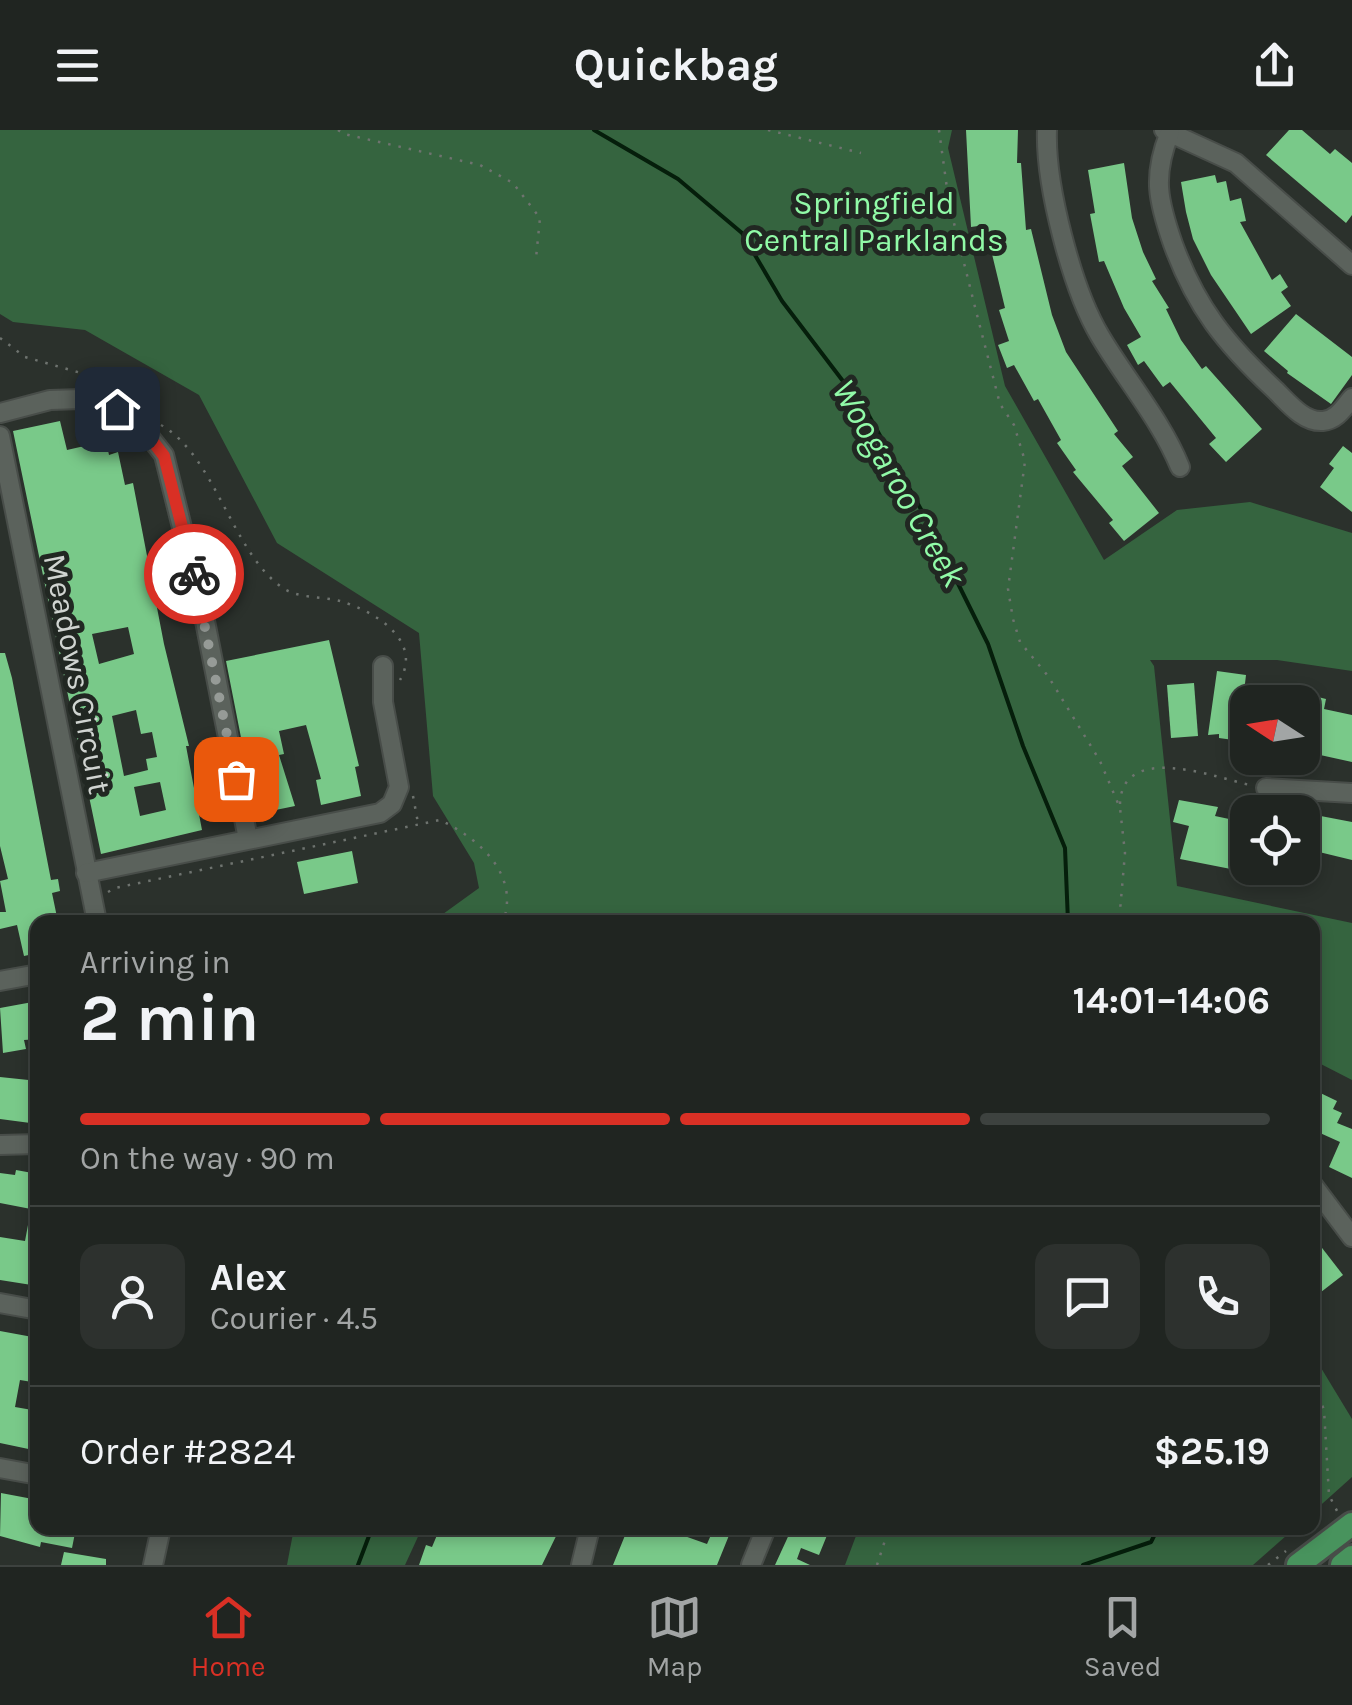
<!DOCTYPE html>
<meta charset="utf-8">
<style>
body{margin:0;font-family:Karla,sans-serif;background:#2d312e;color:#f1f3f6;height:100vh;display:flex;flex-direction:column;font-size:38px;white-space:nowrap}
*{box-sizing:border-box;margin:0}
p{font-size:32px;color:#a2a5a5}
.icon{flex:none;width:55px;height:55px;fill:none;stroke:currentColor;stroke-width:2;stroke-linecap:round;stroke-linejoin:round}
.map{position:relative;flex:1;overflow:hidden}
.sheet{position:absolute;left:30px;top:785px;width:1290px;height:620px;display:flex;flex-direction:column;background:#202521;border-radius:20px;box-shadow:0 5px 15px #0003,0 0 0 2px #3d423f}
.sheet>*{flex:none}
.needle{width:65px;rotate:282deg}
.controls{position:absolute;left:1230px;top:555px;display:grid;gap:20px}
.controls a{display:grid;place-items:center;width:90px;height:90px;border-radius:20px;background:#202521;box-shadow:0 5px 15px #0003,0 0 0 2px #3d423f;font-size:50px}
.pin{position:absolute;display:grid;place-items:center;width:85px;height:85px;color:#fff;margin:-42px;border-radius:20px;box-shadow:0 5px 15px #0006}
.courier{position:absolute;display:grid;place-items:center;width:100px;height:100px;margin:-50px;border:8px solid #d93025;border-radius:50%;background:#fff;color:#222;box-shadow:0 2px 12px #0007}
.head em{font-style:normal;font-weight:700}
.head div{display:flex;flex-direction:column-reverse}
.head{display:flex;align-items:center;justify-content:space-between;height:170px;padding:0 50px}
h1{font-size:65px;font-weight:700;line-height:75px}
.bar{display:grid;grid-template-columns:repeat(4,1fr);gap:15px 10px;align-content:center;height:120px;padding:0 50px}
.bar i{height:12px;border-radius:8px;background:#3d423f}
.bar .current{background:#d93025}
.bar p{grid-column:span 4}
.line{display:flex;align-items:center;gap:25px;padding:0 50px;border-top:2px solid #3d423f}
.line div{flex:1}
.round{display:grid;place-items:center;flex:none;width:105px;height:105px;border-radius:20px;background:#2d312e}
header{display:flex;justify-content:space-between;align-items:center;height:130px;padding:0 50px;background:#202521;font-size:45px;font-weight:700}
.menu{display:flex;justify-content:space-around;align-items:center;height:140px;border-top:2px solid #3d423f;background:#202521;font-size:28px;color:#a2a5a5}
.menu a{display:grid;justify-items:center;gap:5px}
.menu .current{color:#d93025}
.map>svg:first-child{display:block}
.green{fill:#35643f}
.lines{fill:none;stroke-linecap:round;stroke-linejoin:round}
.stream{stroke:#051e0b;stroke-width:4}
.building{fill:#79c989;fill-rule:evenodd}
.minor-casing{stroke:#484d49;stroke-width:22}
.major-casing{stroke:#484d49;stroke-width:28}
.path{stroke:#6e736f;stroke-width:2.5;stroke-dasharray:2.5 8;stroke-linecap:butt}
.minor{stroke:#5b625c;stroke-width:18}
.major{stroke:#48935d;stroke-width:22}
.done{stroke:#969b97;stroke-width:10;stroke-dasharray:0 18}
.route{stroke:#d93025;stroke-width:12}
.labels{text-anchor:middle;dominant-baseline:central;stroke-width:10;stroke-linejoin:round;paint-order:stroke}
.park-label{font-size:32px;fill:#91faa7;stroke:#212722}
.street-label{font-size:32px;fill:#d0d4d1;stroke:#212722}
.water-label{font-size:35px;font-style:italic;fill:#91fba8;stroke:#212722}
</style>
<header><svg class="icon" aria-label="menu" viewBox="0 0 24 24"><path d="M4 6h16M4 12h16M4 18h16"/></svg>Quickbag<svg class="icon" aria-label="share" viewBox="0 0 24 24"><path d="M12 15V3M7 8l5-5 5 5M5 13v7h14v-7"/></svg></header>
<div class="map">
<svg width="1352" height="1435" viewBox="0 0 1352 1435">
<rect width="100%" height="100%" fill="#2b312c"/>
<g class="green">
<path d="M0,0h952l-4,18 57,238 99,174 73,-50 73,-8 102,31v138l-75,-11h-127l4,6 23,220 175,37v157l-39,-20 -1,-138h-952l83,-8 36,-26 -5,-25 -41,-67 -14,-163 -142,-90 -78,-148 -114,-65 -72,-8 -13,-8z"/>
<path d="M1312,1223l40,66v58l-39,35z"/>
<path d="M294,1398h128l-17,37h-118z"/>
<path d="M859,1398h436l-42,37h-408z"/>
</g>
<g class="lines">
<g class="stream">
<path d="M594,0l84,49 64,54 40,68 86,113 55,99 65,131 35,102 42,102 3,74"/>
<path d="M358,1435l14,-37"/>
<path d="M1083,1435l68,-23 7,-14"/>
</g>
</g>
<g class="building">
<path d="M966,0h52l-1,33h4l5,67 5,-1 21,86 14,37 52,79 -4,3 19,23 -11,9 37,47 -35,28 -15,-18 4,-3 -40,-48 3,-2 -19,-27 4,-3 -23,-41 -4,2 -20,-36 -7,3 -9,-23 11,-4 -10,-31 6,-2 -20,-83 -14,2z"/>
<path d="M1289,0h13l28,24 5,-5 17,14v52l-6,8 -80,-68z"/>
<path d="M1124,33l8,55 11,34 13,27 -4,2 17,27 -3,1 15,31 21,29 4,-3 56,63 -36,33 -17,-18 7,-6 -46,-56 -7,5 -19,-26 -6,4 -11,-20 14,-8 -17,-29 -20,-47 -5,1 -9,-48 5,-1 -7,-43z"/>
<path d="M1215,45l2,8 9,-2 4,20 11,-3 5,23 -6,1 32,58 8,-6 8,13 -7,5 10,14 -40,28 -40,-59 -18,-36 -7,-27 -5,-30z"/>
<path d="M1296,184l56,43v18l-21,29 -44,-31 1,-2 -24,-20z"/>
<path d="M60,291l7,29 39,-9 3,14 9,-3 7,33 8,-2 31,161 25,102h-3l16,84 -101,24 -88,-423zM128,497l6,27 -35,10 -7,-30zM136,580l5,24 11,-2 5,25 -11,2 2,11 -24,6 -12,-60zM160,652l6,28 -26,6 -6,-29z"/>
<path d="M1343,316l9,7v59l-32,-25 14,-19 -5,-4z"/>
<path d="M329,510l30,126 -4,1 6,29 -40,9 -5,-25 5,-1 -15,-54 -27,6 5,23 -5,1 16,51 -39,8 -30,-153z"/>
<path d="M0,523h5l7,25 39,202 7,-1 2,12 -8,2 6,29h-20v31l-14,3 -7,-31 -17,4v-17h6l-6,-31 8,-2 -8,-33z"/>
<path d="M1217,541l29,4 -2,17h4v50l-29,-4v-4l-11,1z"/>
<path d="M1194,553l4,53 -27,2 -4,-53z"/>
<path d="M1302,563l24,6 -2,10 28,6v47l-50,-11z"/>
<path d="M1179,670l39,7 -3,9 33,7v21l-7,27 -61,-12 9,-33 -16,-4z"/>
<path d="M1305,683l47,9v38l-33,-8 -5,22 -12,-2z"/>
<path d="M352,721l6,32 -54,11 -7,-32z"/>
<path d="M1251,738h32l-4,17 -31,-8z"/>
<path d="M38,871v38l-14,1 2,9 -23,4 -3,-45z"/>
<path d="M0,947l38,4v43l-38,-5z"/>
<path d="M1312,959l25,12 -4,8 9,4 -5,10 15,6v49l-23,-11 11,-25 -20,-9 -8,16z"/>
<path d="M16,1040l22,4v112l-38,-6v-43l25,4 6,-32 -31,-6v-30l15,2z"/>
<path d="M1312,1105l31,40 -31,24z"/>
<path d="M0,1201l38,7v45l-18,-3 -5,27 23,4v40l-38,-8z"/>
<path d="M1,1363l37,7v28h38l-4,20 -31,-6 -1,5 -40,-11z"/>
<path d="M440,1398h120l-18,37h-123l7,-20 6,2z"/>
<path d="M628,1398h34l45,16 7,-16h18l-15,37h-104z"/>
<path d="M792,1398h38l-11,27 -18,-7 -4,11 13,6h-35z"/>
<path d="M64,1422l42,7v6h-45z"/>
</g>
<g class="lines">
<defs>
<g id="minor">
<path d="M1047,0c-2,55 25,159 53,206 26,44 61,84 80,131"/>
<path d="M1164,0l72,33 116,102"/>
<path d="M1170,2c-18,44 -12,69 3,112 23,63 52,99 100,144 13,12 30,35 50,33 14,-1 21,-14 29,-23"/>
<path d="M0,283l50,-13 32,-1 35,10 28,22 19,24 40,161 44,223"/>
<path d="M0,306l97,486"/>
<path d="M1266,658l86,5"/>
<path d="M86,743l294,-60 12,-9 7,-17 -16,-85v-36"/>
<path d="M0,851l38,-7"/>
<path d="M0,1015l38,-1"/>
<path d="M1312,1054l40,53"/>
<path d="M0,1173l38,7"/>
<path d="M0,1338l38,7"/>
<path d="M153,1435l8,-37"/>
<path d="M581,1435l9,-37"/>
<path d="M751,1435l15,-37"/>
</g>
<g id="major">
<path d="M1298,1435l54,-41"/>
<path d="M1342,1435l10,-8"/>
</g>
</defs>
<use href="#minor" class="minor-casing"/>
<use href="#major" class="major-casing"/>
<g class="path">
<path d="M338,0l6,4 136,31 33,18 27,35 -4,40"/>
<path d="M768,0l93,23"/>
<path d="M939,0l10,73 27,108 24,93 14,21 11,36 -17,128 5,30 7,23 28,34 52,85 20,47 5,45 -6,69"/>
<path d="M0,208l25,19 56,16 18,14"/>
<path d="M161,295c54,31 70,124 119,161 16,13 41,10 60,15 34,10 83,39 60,79"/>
<path d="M413,666l5,27"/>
<path d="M1120,674c2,-63 97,-26 130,-19"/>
<path d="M108,762l7,-4 325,-68c40,19 80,55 63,102"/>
<path d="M1312,1246l12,34 5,85 8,16"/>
<path d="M877,1435l12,-37"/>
<path d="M1268,1435l18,-14"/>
</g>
<use href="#minor" class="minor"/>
<use href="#major" class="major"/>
</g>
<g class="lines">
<path class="done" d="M194,444l42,205"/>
<path class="route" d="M117,279l28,22 19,25 30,118"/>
</g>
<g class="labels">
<g class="park-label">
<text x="874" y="73">Springfield<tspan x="874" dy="37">Central Parklands</tspan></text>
</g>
<g class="street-label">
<text transform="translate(77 544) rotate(79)">Meadows Circuit</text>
</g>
<g class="water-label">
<text transform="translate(899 353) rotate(60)">Woogaroo Creek</text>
</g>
</g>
</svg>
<div class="controls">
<a><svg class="needle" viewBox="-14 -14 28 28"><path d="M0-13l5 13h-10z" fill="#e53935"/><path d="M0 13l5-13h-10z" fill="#a2a5a5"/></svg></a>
<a><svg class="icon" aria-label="locate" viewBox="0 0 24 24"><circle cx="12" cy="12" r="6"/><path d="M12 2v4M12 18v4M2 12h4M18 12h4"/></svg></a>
</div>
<div class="pin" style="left:236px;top:649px;background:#ea580c"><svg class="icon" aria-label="bag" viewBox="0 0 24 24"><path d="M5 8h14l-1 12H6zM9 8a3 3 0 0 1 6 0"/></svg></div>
<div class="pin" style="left:117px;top:279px;background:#1f2937"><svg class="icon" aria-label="home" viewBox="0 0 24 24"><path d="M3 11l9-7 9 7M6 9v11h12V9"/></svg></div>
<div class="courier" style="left:194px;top:444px"><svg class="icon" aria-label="bike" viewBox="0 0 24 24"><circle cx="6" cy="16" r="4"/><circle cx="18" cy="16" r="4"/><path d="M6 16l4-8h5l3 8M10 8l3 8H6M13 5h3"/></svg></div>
<section class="sheet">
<div class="head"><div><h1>2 min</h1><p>Arriving in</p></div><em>14:01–14:06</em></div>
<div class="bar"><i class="current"></i><i class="current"></i><i class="current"></i><i></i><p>On the way · 90 m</p></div>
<div class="line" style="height:180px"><a class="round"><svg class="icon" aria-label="person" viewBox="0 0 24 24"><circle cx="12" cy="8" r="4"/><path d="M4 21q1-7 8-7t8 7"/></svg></a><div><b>Alex</b><p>Courier · 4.5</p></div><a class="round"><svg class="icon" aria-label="chat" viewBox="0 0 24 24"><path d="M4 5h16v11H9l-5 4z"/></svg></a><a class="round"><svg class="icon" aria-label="phone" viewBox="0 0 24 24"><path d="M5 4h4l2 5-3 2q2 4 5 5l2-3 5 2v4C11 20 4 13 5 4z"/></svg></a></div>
<div class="line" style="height:130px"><div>Order #2824</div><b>$25.19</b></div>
</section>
</div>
<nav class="menu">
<a class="current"><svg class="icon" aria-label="home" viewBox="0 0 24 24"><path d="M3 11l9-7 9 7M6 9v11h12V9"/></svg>Home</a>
<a><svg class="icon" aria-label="map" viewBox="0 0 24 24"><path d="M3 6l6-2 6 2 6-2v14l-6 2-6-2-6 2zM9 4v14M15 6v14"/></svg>Map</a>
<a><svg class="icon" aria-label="saved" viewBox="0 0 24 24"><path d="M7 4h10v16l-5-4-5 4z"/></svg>Saved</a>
</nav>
